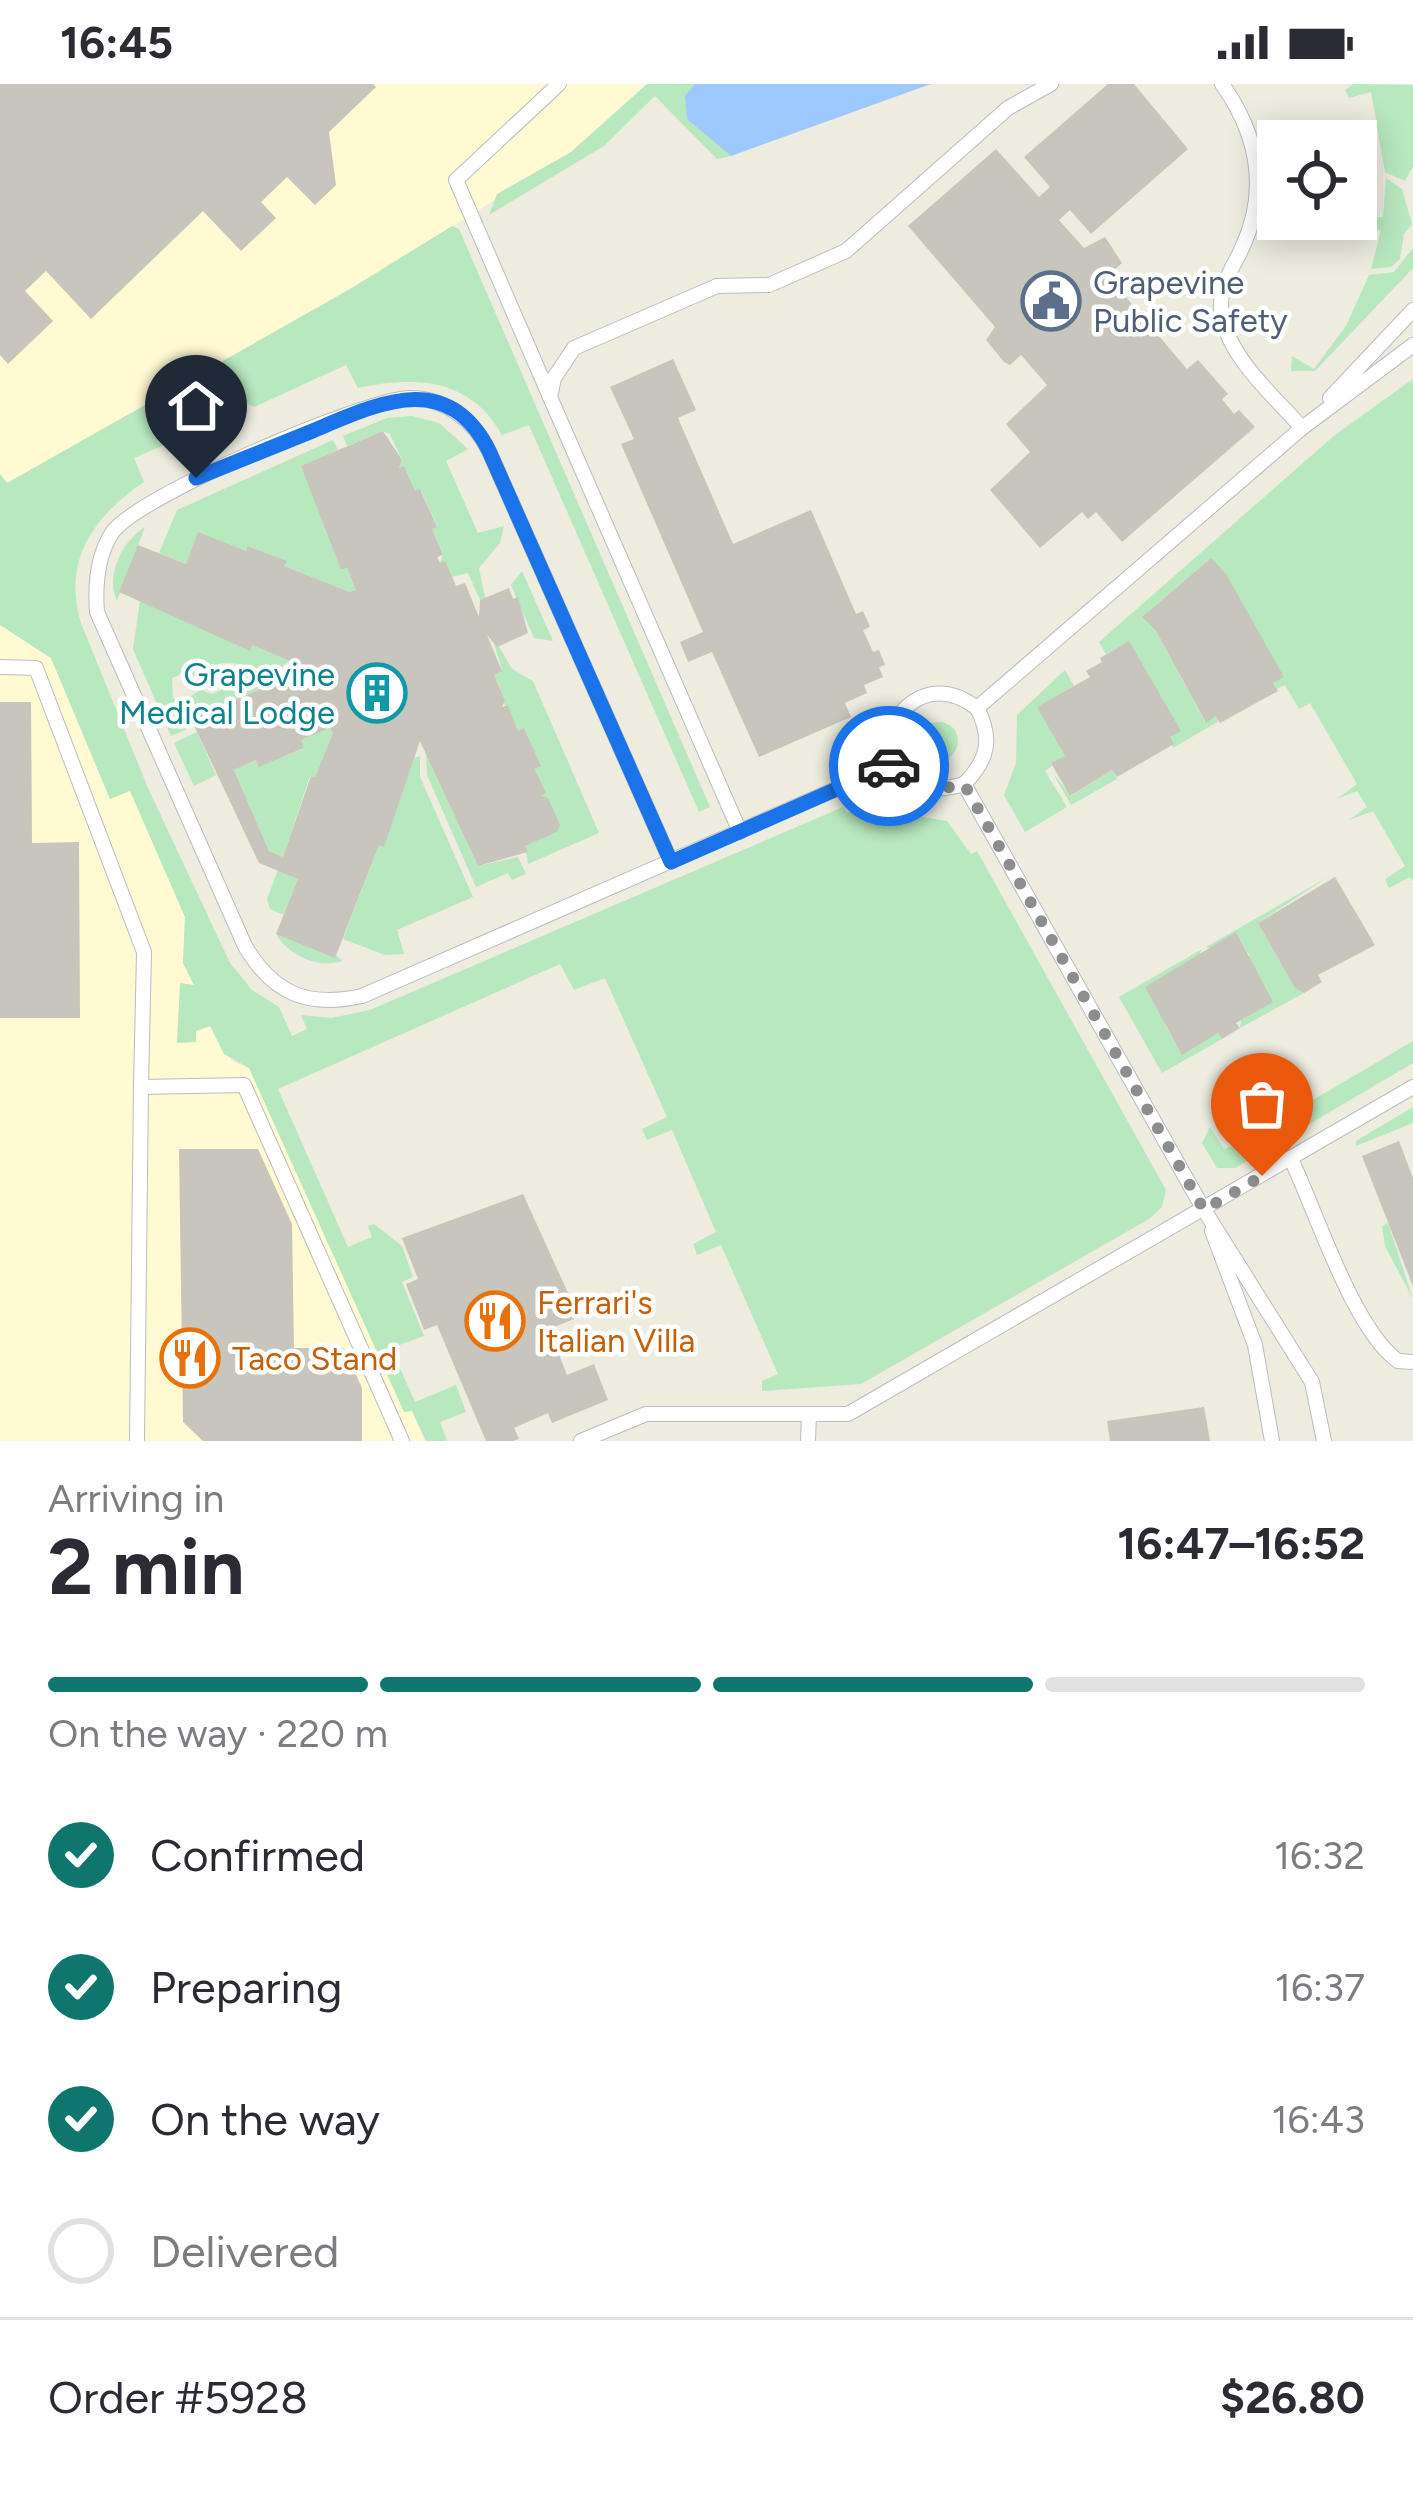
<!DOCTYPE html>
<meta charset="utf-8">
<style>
body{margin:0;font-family:Figtree,sans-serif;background:#f7f7f7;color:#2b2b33;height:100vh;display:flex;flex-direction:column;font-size:45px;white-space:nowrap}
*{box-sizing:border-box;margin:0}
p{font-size:39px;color:#7c7c81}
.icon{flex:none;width:66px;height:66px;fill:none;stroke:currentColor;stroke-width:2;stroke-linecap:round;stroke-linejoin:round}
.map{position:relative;height:1357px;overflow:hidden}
.drawer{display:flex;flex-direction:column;background:#fff;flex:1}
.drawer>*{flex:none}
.tools{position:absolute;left:1257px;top:36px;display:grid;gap:24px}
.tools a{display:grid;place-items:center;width:120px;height:120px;border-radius:0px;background:#fff;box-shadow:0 6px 30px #0003;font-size:60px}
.pin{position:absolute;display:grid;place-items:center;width:102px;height:102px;color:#fff;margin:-123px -51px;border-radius:50% 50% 50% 0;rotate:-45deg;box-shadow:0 0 12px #0007}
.pin .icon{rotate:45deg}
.courier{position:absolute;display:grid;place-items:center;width:120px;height:120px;margin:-60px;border:9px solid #1a73e8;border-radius:50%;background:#fff;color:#222;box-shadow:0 3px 15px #0007}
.headline em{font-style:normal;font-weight:700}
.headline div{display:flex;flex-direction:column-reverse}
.headline{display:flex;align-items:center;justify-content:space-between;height:204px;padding:0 48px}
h1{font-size:78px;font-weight:700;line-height:90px}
.bar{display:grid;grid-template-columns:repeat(4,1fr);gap:18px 12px;align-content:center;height:144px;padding:0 48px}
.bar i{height:15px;border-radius:9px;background:#e1e1e2}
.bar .active{background:#0f766e}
.bar p{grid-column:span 4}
.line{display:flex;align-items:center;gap:30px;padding:0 48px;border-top:3px solid #e1e1e2}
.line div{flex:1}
ol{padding:0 48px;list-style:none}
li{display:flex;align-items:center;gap:36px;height:132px}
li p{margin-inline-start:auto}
li .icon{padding:12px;border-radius:50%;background:#0f766e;color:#fff;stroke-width:4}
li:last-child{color:#7c7c81}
li i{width:66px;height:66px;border:6px solid #e1e1e2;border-radius:50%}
.status{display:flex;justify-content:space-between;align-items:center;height:84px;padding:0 60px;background:#fff;direction:ltr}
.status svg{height:33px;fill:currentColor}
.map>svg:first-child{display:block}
.commercial{fill:#fffad2}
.green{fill:#b8e8be}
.water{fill:#9dc9ff}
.building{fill:#c8c5bc;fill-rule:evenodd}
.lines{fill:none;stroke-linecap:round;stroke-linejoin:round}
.lane-casing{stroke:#babcc3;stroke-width:16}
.lane{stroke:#fff;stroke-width:14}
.done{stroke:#8c8e8e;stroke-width:12;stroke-dasharray:0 21.6}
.route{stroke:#1a73e8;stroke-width:15}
.labels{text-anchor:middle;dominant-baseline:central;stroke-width:9;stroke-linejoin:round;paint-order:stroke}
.service-label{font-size:33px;fill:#4e5e75;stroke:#fff;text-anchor:start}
.culture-label{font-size:33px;fill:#0d838f;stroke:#fff;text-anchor:end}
.food-label{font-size:33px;fill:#c56008;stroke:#fff;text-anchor:start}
</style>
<div class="status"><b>16:45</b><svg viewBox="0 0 49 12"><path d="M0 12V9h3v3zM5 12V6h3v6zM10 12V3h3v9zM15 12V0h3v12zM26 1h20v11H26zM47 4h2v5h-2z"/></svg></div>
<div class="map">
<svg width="1413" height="1357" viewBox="0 0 1413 1357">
<rect width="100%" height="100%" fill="#edecdf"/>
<g class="commercial">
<path d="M0,0h647l-76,68 -202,127 -363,205 -6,-10z"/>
<path d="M0,541l51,33 59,141 20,-9 55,127 -2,46 11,23 -13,-3 -4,60 19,-2v-10l15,-5 21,35 17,7 155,343 8,-1 13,31h-425z"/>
</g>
<g class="green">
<path d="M647,0h48l26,62 10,10 -14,3 -62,-63 -51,50 -115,69 8,-21 74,-42z"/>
<path d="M1354,0l59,1v82l-8,14 -20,-9 -14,-80 -22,6 -4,-8z"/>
<path d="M1386,94l16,11 10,35 -8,10 -4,25 -9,8 -20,2 10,-39 -19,-3 -5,-8 26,-2z"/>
<path d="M452,142l7,3 251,578 -11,5 -170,-387 -27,10c-31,-57 -88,-60 -144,-47l-12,-23 -92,42 -11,-6 -18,18 -91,39 10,24c-50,34 -82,78 -63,141l67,165 82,175 22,27 27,17 13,29 15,-7 -6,-14 30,3 39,-8 473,-203 4,6 40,-12 24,14 36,6 24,33 6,-3 189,339 -4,17 -13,12 -288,165 -99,7v-10l16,-7 -57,-129 -24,10 -4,-11 23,-12 -44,-102 -25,10 -5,-11 25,-12 -62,-139 -31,12 -14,-26 -282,125 70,158 24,-10 -4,-11 6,-2 28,22 11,31 -11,5 22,54 -33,12 24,54 41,-17 10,27 -26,10 7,19h-21l-14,-30 -8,1 -155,-344 -25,-14 -14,-28 -14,5v11l-19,1 3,-60 14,2 -11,-22 2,-46 -55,-126 -20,8 -59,-141 -51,-33v-151l7,9 343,-194z"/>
<path d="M1413,164v20l-98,103h-24l1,-15 22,13 32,-43 23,-51 25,-3z"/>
<path d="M1413,295v502l-3,-4 -21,11 -4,-9 20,-13 -32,-55 -24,9 18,-13 -10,-16 -20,8 20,-15 -47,-81 -11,6 -14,-24 -8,4 -4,-6 10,-6 -72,-119 -69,59 14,14 49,91 11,-6 3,5 -46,27 -3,-11 10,-6 -51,-90 -23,13 -7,-12 236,-207z"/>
<path d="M412,332l27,7 29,26 -22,12 32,72 26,-7 -4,17 -21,25 6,30 -5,2 -12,-27 -16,4 -12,-14 3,-9 -11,-25 5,-3 -16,-36 -6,1 -11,-24 -5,1 3,-8 -12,-26 -7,-3 -36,15 -4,-10 44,-18z"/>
<path d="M333,356l5,10 -36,16 39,104 6,-2 9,22 -6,2 -66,-26 2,-5 -37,-15 -3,5 -48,-18 -12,31 -27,-11 18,-43z"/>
<path d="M145,443l-28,74c-12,-25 5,-60 28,-74z"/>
<path d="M522,487l31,70 -19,-3 -23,-53z"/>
<path d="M140,517l109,49 3,-5 38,15 -19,15c-24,-11 -56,-21 -72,2l-15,-4 -12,5 1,20 9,3 19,-11 11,4 9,-4 1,-16 16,-7 34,17 -80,34 2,8 -23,10 -38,-87z"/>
<path d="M491,549l21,36 21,12 66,152 -71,31 -3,-18 31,-14 -15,-36 5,-3 -11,-24 5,-3 -15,-37 -7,2 -10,-25 -8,-3 5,-4 -11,-24 8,-5z"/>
<path d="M1065,586l9,16 -36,21 27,49 -20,15 22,36 -42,25 -21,-37 12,-32 1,-48z"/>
<circle cx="939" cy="657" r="19"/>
<path d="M330,644l3,5 -18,44 -5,-1 -27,81 -14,-6 -35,-81 22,-10 4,6 43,-17 -2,-9z"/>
<path d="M197,648l19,43 -22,11 -20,-43z"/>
<path d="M426,668l52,114 40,-9 8,17 -14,6 -4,-7 -32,14 -49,-112z"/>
<path d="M420,672v21l53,120 -76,33 7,24 -19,1 -42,-16 36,-94 5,1 30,-88z"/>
<path d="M1112,686l5,9 -46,26 -18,-32 18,23z"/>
<path d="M278,786l20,9 -14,36 -14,-6 -3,-10z"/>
<path d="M1328,793l-70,46 37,64 9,6 -64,35 9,-73 -13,-22 -22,16 -8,-2z"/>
<path d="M276,850l60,21 6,6c-24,8 -54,-6 -66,-27z"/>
<path d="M1202,865l-37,76 17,29 36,-21 4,6 -60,34 -43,-76z"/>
<path d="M1413,957v22l-178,105h-18l-15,-25 8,-16 14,22 14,-5z"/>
<path d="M1413,1023v16l-57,23v-5z"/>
<path d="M1388,1139l25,76 -28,-53 -3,-20z"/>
</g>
<path class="water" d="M695,0h236l-200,72 -44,-37 -2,-23z"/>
<g class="building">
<path d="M0,0h373l3,3 -47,45 7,53 -21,20 -28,-28 -26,25 15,16 -35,33 -38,-40 -112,108 -45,-48 -21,20 28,30 -45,43 -8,-9z"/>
<path d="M1108,0h26l54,65 -97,85 -21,-24 -11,10 25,28 21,-11 17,26 -14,13 79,93 11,-9 30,34 -6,5 12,15 5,-4 16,17 -133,115 -26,-30 -8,7 -6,-7 -42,36 -50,-58 40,-38 -24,-28 41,-39 -26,-30 -11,10 -6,-3 -18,-22 9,-13 -87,-101 88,-77 43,48 11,-10 -26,-30z"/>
<path d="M673,275l23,51 -18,8 55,126 78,-34 45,104 7,-3 7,16 -7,3 10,22 6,-2 6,15 -6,2 4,10 -19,8 3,8 -22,10 6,14 -92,40 -47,-105 -24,10 -8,-20 23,-10 -82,-188 13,-5 -24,-52z"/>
<path d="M383,347l19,29 -3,8 5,-2 11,25 5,-2 17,38 -5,2 11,26 -6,2 3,6 5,-2 11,25 9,-3 14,34 1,-17 29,-12 4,11 5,-2 10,36 -31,14 -10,-12 15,36 -8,4 11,25 -3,7 6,-2 10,26 6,-3 17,38 -6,3 11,24 -5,3 7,2 12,27 -3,7 -32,14 3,6 -50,14 -58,-125 -36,106 -5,-2 -44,113 -59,-24 22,-55 -39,-16 -68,-144 113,-49 -2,-4 -50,-21 -2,6 -131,-59 19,-47 48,19 12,-32 48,19 2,-5 39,15 -3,5 66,26 6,-2 -9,-22 -6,2 -40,-104zM330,644l3,5 -18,44 -4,-1 -28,81 -14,-6 -35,-81 22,-10 3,7 45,-19 -3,-8z"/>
<path d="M1211,474l15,16 58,103 -11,6 5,8 -58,32 -4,-7 -10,7 -50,-92 -14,-14z"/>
<path d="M1129,557l52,90 -11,6 4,7 -57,33 -5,-7 -42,26 -19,-33 14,-7 -28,-49 53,-30 -4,-6 16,-9 -2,-4z"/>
<path d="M0,618h31l1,141 47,-1 1,176h-80z"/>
<path d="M1335,793l40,68 -57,30 4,7 -18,11 -9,-5 -37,-65z"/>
<path d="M1236,848l37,70 -37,21 4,5 -18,11 -4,-6 -36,22 -37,-68z"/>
<path d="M1399,1057l14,37v108l-51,-130z"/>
<path d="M179,1065h79l34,75 2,124h50l18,40v53h-159l-20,-19z"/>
<path d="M523,1110l56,123 -30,12 18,46 27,-11 14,36 -56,23 -4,-10 -34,15 5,11 -6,2h-27l-49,-116 -13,5 -18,-46 12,-5 -16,-41z"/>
<path d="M1204,1323l6,34h-100l-3,-20z"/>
</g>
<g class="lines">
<defs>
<g id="lane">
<path d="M1222,0c36,51 47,106 20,164 -11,24 -25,40 -20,68 8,43 52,80 80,112"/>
<path d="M550,313l-94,-217 103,-96"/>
<path d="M1330,314l83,-88"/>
<path d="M0,583l36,1 108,284 -3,135 103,-2 158,356"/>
<path d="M893,680l-2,-38c22,-35 53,-43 86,-18l325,-280 111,-83"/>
<path d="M964,700c24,-24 29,-45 13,-76"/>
<path d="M740,748l-190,-435 4,-19 20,-30 143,-62 52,-1 77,-34 162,-143 43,-24"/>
<path d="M671,778l-182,-411c-15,-31 -44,-53 -79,-53 -43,0 -275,99 -298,135 -15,23 -17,52 -15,79l148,334c28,48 63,62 117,50l531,-232c20,24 41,29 71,20l240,426 108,172 12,59"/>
<path d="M1291,1075c25,52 62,170 107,202l15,1"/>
<path d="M1212,1147l43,114 17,96"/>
<path d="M137,1357l4,-354"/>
<path d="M581,1357l65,-27h202l565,-327"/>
<path d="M808,1357l1,-26"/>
</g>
</defs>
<use href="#lane" class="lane-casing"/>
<use href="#lane" class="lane"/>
</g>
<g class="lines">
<path class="done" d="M889,682c27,12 39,29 75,18l240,426 58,-34"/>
<path class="route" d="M196,394c38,-15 76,-31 114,-46 65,-27 137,-65 179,19l182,411 218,-96"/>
</g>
<defs>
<symbol id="civic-ring" viewBox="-11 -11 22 22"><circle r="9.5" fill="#fff" stroke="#5c6f8a" stroke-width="1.5"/><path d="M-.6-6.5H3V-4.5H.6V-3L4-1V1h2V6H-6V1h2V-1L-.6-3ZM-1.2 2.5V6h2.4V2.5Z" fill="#5c6f8a"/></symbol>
<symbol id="building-ring" viewBox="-11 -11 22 22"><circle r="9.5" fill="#fff" stroke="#0f9aa8" stroke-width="1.5"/><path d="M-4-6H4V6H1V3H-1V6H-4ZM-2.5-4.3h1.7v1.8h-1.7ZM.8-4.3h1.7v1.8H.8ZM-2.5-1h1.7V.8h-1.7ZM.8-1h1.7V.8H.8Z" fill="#0f9aa8"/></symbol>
<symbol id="restaurant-ring" viewBox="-11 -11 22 22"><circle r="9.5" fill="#fff" stroke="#e8710a" stroke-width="1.5"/><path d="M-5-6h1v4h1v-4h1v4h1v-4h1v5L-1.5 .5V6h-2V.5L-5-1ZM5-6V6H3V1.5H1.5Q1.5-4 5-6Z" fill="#e8710a"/></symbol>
</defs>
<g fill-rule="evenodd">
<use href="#civic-ring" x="1018" y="184" width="66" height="66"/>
<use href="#building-ring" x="344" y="576" width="66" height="66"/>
<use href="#restaurant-ring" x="462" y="1204" width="66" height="66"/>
<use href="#restaurant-ring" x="157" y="1241" width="66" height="66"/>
</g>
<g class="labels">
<g class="service-label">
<text x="1093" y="198">Grapevine<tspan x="1093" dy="38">Public Safety</tspan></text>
</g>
<g class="culture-label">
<text x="335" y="590">Grapevine<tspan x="335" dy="38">Medical Lodge</tspan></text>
</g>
<g class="food-label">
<text x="537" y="1218">Ferrari's<tspan x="537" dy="38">Italian Villa</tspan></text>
<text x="232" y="1274">Taco Stand</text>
</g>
</g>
</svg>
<div class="tools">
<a><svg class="icon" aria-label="locate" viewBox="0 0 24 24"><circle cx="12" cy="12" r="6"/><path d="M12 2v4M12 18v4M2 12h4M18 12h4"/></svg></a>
</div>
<div class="pin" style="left:1262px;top:1092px;background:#ea580c"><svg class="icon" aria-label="bag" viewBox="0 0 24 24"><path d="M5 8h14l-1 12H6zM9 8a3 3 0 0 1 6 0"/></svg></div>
<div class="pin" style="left:196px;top:394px;background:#1f2937"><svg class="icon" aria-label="home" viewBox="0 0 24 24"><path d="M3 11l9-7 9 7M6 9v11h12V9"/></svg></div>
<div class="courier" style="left:889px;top:682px"><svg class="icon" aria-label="car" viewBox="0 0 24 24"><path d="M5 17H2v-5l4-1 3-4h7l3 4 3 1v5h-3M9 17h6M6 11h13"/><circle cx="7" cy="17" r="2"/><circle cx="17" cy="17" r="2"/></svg></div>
</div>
<section class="drawer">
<div class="headline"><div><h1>2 min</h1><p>Arriving in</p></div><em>16:47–16:52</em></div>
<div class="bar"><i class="active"></i><i class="active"></i><i class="active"></i><i></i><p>On the way · 220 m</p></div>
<ol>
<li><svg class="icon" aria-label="check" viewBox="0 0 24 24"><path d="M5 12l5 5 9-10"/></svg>Confirmed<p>16:32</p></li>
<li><svg class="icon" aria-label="check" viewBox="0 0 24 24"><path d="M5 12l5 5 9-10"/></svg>Preparing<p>16:37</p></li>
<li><svg class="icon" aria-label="check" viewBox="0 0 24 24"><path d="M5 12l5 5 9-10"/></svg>On the way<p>16:43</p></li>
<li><i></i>Delivered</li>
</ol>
<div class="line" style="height:156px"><div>Order #5928</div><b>$26.80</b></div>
</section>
